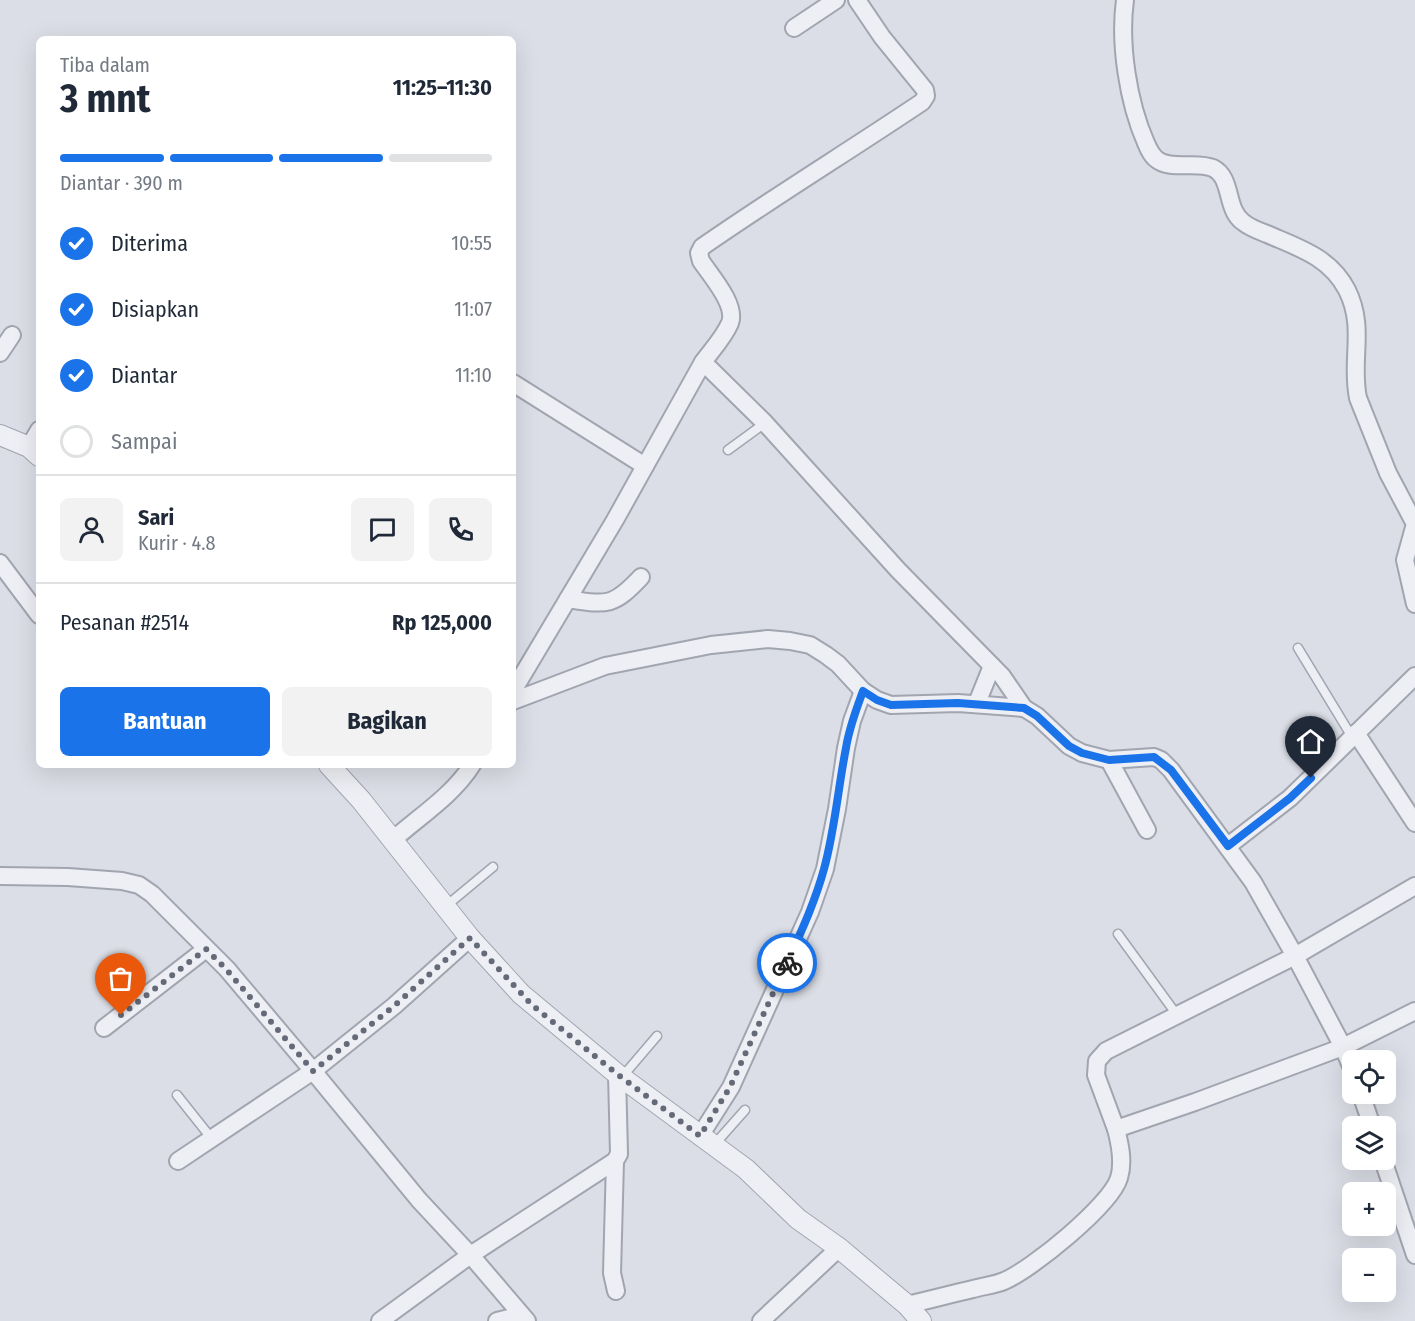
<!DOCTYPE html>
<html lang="id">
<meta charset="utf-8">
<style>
body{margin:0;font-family:"Fira Sans Condensed",sans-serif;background:#f2f2f3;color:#1f2937;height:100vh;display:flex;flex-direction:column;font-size:22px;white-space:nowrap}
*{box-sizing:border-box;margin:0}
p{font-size:20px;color:#747a83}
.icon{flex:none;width:33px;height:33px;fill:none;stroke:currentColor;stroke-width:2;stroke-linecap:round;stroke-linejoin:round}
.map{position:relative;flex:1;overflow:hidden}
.sheet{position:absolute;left:36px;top:36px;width:480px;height:732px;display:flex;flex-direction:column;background:#fff;border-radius:9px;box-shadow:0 6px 24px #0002}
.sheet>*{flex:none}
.tools{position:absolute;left:1342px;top:1050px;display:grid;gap:12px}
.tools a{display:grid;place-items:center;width:54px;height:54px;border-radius:9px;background:#fff;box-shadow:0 6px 24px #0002;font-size:30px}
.pin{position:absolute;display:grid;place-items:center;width:51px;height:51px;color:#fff;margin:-62px -26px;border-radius:50% 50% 50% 0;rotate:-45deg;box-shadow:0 0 6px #0007}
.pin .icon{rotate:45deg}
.courier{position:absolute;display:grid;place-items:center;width:60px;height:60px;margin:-30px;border:4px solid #1a73e8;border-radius:50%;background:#fff;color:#222;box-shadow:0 2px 8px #0007}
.headline em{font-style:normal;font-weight:700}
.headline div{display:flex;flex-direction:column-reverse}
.headline{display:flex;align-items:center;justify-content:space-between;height:102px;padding:0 24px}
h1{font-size:39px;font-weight:700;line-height:45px}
.bar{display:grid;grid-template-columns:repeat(4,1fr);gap:9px 6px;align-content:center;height:72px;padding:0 24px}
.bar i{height:8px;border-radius:4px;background:#e0e1e3}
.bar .active{background:#1a73e8}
.bar p{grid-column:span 4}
.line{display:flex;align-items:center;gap:15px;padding:0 24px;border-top:2px solid #e0e1e3}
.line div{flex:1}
.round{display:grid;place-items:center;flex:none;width:63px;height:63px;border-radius:9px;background:#f2f2f3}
ol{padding:0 24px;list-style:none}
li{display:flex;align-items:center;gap:18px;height:66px}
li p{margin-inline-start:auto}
li .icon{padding:6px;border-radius:50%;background:#1a73e8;color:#fff;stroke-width:4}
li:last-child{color:#747a83}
li i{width:33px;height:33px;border:3px solid #e0e1e3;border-radius:50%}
.cta{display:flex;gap:12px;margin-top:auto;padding:12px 24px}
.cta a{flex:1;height:69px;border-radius:9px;background:#1a73e8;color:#fff;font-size:24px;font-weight:700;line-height:69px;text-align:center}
.cta a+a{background:#f2f2f3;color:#1f2937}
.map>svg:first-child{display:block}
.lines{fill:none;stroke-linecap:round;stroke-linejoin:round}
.service-casing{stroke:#a1a5b0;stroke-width:11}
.minor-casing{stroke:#a1a5b0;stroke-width:20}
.tertiary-casing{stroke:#a1a5b0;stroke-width:22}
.service{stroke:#eeeff4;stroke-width:8}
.minor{stroke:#eeeff4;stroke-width:16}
.tertiary{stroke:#eeeff4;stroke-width:20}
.done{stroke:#656a78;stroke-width:6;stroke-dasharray:0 10.8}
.route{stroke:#1a73e8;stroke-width:8}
</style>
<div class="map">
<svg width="1415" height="1321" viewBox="0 0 1415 1321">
<rect width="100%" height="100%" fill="#dbdee6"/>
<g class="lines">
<defs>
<g id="service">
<path d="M728,450l37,-27"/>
<path d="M1298,648l54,89"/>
<path d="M446,906l47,-39"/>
<path d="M1118,934l59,81"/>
<path d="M622,1077l35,-41"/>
<path d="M177,1095l35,44"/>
<path d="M714,1145l31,-35"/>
</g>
<g id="minor">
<path d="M857,0l25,37 43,53 1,6 -4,6c-73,49 -148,95 -220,145l-3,6 2,8c10,15 36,44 29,62 -6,14 -18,27 -27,39l62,61 133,147 104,106 22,32"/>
<path d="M1125,0c-6,44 3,102 21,143 3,7 6,14 13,18 15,9 37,0 54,7 20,10 12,41 30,54 7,6 16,9 24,12 32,14 63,23 80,56 19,38 3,70 11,108l30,75 27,51 -10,36 10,44"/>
<path d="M794,28l42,-28"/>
<path d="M0,353l12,-18"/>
<path d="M513,383l132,83"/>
<path d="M29,447l10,-17"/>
<path d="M0,563l39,52"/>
<path d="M568,599c39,6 45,8 73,-22"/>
<path d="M513,691l102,-171 88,-158"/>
<path d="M513,701l92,-35 106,-21 57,-6 22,2 20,4 16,10 12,9 25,27 14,9 14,5 67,-2 66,5 13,8 32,30 13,7 27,7 45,-3 7,3 10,10 82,112 42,74 48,91 10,24"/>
<path d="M977,703l15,-37"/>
<path d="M1356,733l59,90"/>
<path d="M1109,760l38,70"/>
<path d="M394,839c26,-23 59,-44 78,-74"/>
<path d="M1228,846l62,-48 125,-122"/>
<path d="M0,876l68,1 54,4 17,4 13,9 75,75 86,102 106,129 55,59 53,62"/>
<path d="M104,1028l102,-79"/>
<path d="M1361,1094l11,32"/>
<path d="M1116,1129l-20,-54 1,-14 9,-10 189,-95 120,-70"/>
<path d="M700,1136l31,-49 79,-175 15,-43 12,-60 9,-61 6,-27 11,-30"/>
<path d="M1383,1160l32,95"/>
<path d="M178,1161l135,-90 81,-65 76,-68"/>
<path d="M615,1161l-3,112 4,18"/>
<path d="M907,1305c22,-5 44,-11 66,-16 10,-3 22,-4 31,-8 27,-11 107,-76 115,-103 5,-16 1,-34 -3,-49l79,-27 148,-55 72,-36"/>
<path d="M380,1321l89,-65 146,-95 4,-7 -2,-80"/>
<path d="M497,1321l24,-6"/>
<path d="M761,1321l78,-73"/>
</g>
<g id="tertiary">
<path d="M0,435l29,12 10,9"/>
<path d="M329,765l32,35 109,138 51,56 96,80 129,95 52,50 41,29 68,57 14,16"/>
</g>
</defs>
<use href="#service" class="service-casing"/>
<use href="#minor" class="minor-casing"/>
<use href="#tertiary" class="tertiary-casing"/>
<use href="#service" class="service"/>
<use href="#minor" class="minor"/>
<use href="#tertiary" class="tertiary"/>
</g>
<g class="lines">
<path class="done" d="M121,1015l85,-66 20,20 87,102 81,-65 76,-68 62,67 85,69 83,62 30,-49 57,-124"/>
<path class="route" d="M787,963c14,-31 28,-61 37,-94 11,-40 14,-81 22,-121 3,-20 10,-38 17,-57l14,9 14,5 67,-2 66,5 13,8 32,30 13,7 27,7 45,-3 17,13 57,76 62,-48 21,-20"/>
</g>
</svg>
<div class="tools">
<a><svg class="icon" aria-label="locate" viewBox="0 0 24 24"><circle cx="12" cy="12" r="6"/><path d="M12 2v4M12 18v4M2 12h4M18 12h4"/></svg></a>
<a><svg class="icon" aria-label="layers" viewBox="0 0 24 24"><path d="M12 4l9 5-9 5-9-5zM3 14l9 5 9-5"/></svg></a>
<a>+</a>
<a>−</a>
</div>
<div class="pin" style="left:121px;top:1015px;background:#ea580c"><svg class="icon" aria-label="bag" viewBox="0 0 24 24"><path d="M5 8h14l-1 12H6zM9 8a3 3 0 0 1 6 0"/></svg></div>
<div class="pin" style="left:1311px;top:778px;background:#1f2937"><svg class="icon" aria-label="home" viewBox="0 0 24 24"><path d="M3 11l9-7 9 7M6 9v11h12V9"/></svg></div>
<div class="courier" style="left:787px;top:963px"><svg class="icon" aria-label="bike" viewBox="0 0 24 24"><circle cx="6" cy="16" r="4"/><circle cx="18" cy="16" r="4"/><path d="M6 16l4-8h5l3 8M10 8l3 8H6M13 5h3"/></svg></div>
<section class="sheet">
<div class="headline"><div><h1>3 mnt</h1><p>Tiba dalam</p></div><em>11:25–11:30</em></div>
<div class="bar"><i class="active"></i><i class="active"></i><i class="active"></i><i></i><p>Diantar · 390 m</p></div>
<ol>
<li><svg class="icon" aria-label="check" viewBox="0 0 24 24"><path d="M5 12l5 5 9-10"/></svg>Diterima<p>10:55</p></li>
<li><svg class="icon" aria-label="check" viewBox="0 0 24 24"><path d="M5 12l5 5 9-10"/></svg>Disiapkan<p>11:07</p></li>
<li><svg class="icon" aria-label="check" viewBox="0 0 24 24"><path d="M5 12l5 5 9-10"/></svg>Diantar<p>11:10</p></li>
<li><i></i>Sampai</li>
</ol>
<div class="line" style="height:108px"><a class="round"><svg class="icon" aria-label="person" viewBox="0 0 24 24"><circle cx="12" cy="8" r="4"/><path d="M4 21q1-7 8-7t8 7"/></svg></a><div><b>Sari</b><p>Kurir · 4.8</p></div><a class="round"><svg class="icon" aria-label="chat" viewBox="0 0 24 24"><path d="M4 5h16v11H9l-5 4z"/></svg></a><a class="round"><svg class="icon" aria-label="phone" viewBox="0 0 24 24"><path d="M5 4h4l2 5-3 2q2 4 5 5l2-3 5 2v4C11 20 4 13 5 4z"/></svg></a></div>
<div class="line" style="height:78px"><div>Pesanan #2514</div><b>Rp 125,000</b></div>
<div class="cta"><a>Bantuan</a><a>Bagikan</a></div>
</section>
</div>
